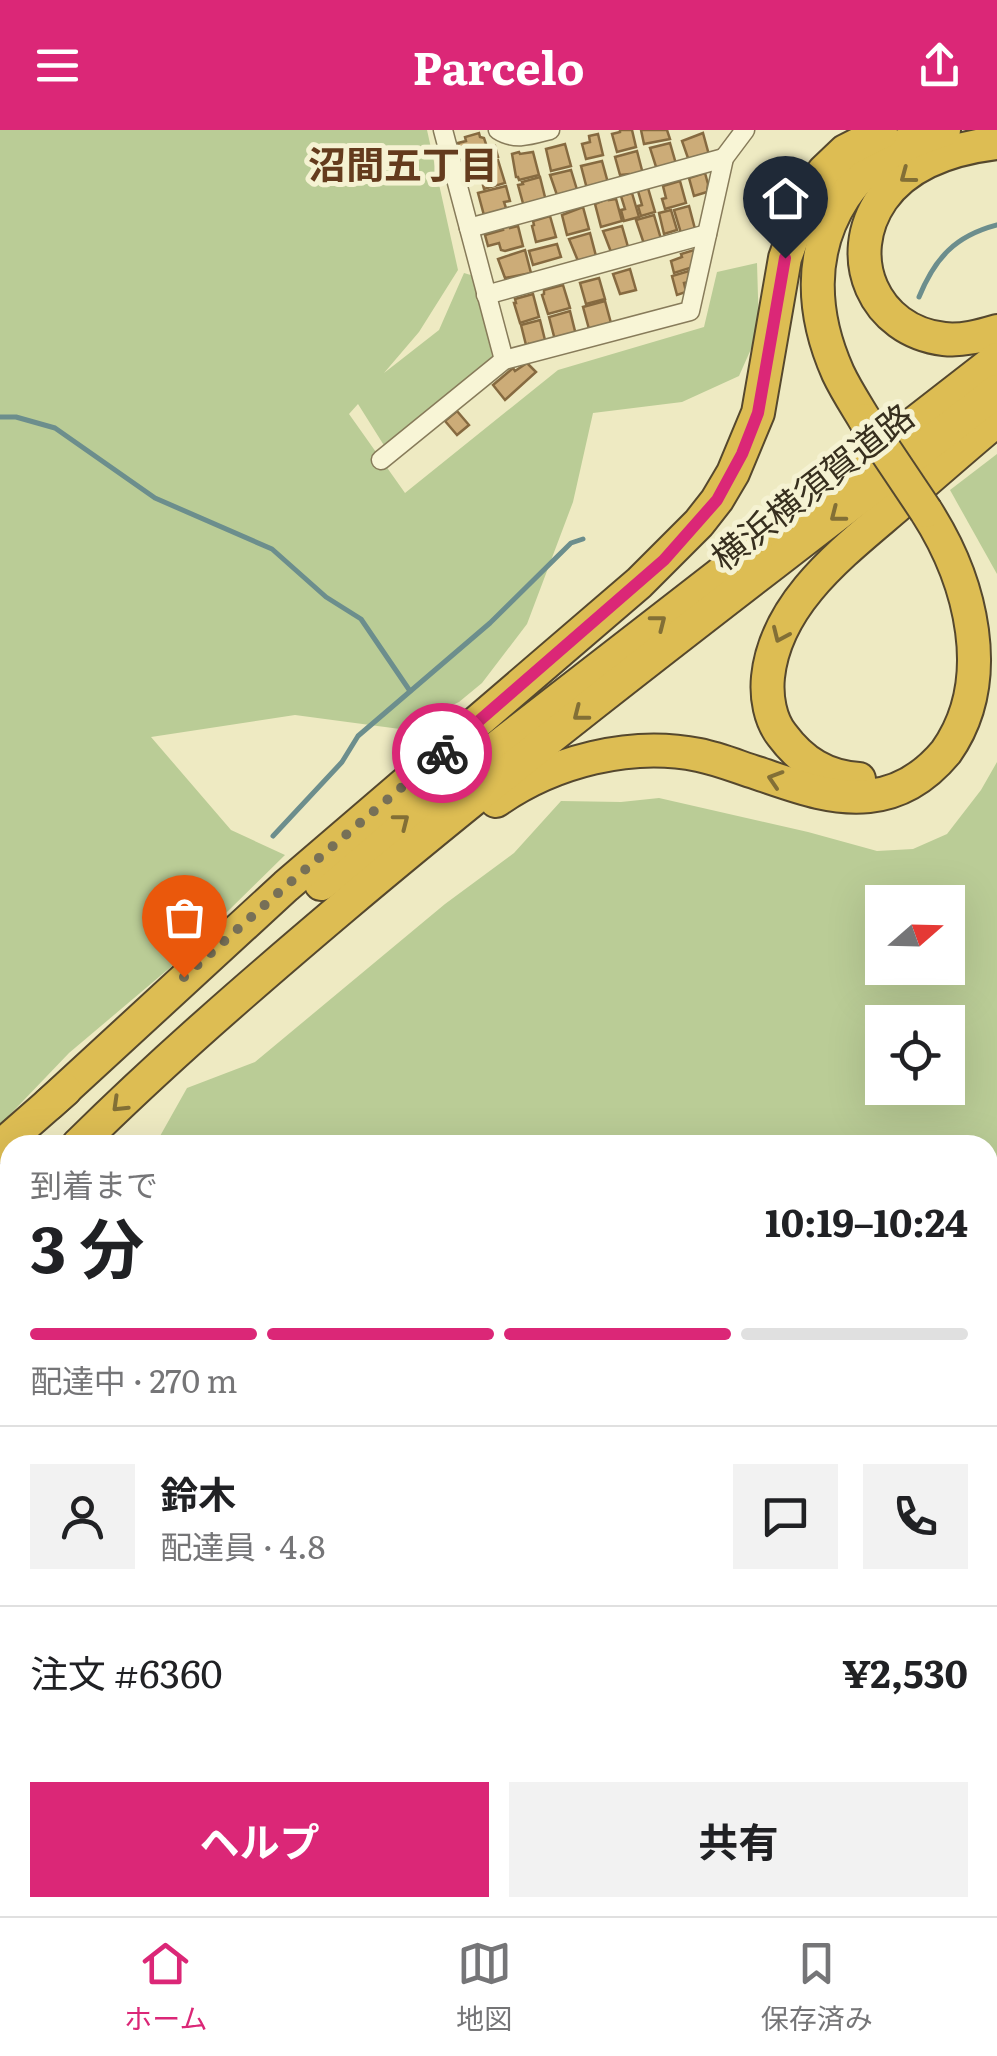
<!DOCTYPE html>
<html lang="ja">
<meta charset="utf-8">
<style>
body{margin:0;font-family:Literata,"Noto Sans JP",serif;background:#f2f2f2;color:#202124;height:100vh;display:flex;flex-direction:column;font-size:38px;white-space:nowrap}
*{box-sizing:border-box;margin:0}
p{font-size:32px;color:#757577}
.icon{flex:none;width:55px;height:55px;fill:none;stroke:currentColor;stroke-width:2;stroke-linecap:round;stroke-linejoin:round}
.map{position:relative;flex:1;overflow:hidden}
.side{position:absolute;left:0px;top:1005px;width:998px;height:782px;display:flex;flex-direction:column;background:#fff;border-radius:30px 30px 0 0;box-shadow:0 10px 40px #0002}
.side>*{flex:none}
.needle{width:65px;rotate:70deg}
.buttons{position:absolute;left:865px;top:755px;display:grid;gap:20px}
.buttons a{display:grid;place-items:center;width:100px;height:100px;border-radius:0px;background:#fff;box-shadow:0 10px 40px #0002;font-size:50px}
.pin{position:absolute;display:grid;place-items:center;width:85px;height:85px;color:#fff;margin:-102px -42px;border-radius:50% 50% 50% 0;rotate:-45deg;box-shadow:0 0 10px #0007}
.pin .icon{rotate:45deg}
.courier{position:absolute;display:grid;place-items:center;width:100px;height:100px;margin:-50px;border:8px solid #db2777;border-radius:50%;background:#fff;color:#222;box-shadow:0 2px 12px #0007}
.overview em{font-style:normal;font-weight:700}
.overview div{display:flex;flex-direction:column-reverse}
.overview{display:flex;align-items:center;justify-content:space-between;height:170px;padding:0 30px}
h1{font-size:65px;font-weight:700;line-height:75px}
.bar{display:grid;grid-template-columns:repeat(4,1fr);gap:15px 10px;align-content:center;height:120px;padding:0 30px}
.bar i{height:12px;border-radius:8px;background:#e0e0e0}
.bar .active{background:#db2777}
.bar p{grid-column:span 4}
.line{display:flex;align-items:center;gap:25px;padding:0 30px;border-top:2px solid #e0e0e0}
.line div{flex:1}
.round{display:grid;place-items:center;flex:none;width:105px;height:105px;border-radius:0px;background:#f2f2f2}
.button{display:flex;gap:20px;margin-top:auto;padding:20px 30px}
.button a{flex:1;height:115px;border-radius:0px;background:#db2777;color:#fff;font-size:40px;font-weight:700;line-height:115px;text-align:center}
.button a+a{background:#f2f2f2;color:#202124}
header{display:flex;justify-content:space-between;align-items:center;height:130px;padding:0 30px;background:#db2777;color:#fff;font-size:45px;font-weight:700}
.menu{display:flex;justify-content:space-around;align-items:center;height:140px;border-top:2px solid #e0e0e0;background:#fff;font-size:28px;color:#757577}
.menu a{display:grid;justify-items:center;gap:5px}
.menu .active{color:#db2777}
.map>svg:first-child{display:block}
.green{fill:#bacc96;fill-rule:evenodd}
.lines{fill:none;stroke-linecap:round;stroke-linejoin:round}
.stream{stroke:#6c8e8d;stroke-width:5}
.building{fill:#ccac78;stroke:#866a40;stroke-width:2.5}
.street-casing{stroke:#877b5a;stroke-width:21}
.highway-casing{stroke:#55482e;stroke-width:36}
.street{stroke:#f8f5d6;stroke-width:18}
.highway{stroke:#ddbd53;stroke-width:32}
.highway-bridge-casing{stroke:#55482e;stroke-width:36;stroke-linecap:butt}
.highway-bridge{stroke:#ddbd53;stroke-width:32}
.oneway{stroke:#826f36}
.done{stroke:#777057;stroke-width:10;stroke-dasharray:0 18}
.route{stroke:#db2777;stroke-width:12}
.labels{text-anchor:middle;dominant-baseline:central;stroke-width:10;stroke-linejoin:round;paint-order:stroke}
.street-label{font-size:35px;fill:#372f1e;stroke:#f5f2d2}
.neighbourhood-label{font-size:38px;font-weight:bold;fill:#643b1d;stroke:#f5f2d2}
</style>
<header><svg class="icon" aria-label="menu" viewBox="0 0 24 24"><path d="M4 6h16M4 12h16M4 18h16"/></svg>Parcelo<svg class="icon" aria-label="share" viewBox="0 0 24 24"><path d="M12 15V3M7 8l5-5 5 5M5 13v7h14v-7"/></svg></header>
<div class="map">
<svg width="997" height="1786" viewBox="0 0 997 1786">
<rect width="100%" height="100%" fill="#eeeac2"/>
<g class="green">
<path d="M0,0h427l31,140 -39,62 -35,41 55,-43 25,-57 10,3 19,84 -108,87 -27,-43 -9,10 56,79 153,-123 146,-43 13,-55 40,-9 2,68 -20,45 -57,26 -89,11 -20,89 -46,122 -45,59 -23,19 -59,27 -105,-14 -144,22 80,93 54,25 -113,111 -103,87 -69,72z"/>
<path d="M997,324v120l-47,-84z"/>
<path d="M997,632v1154h-997v-631l10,-9v632h978v-763h-833l32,-57 68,-26 190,-158 69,-51 47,-52 60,1 38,-4 149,34 69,19 36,-2 34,-15 34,-44zM948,772v66h-66v-66zM948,892v66h-66v-66z"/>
</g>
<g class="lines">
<g class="stream">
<path d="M919,167c16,-39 36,-61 78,-72"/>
<path d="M0,287h16l39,11 100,70 117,51 54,48 35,22 49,72"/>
<path d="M273,706l69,-74 16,-26 132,-113 81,-80 12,-4"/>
</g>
</g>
<g class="building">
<path d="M620,0h12l4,17 -19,5 -5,-18 8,-2z"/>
<path d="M641,0h26l3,9 -26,5z"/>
<path d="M479,3l1,4 4,1 3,9 -27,5 -2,-9 8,-2 -1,-4z"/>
<path d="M703,3l6,22 -20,6 -7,-20z"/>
<path d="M598,4l5,21 -17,4 -4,-15 8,-2 -1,-6z"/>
<path d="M670,13l6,21 -19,6 -7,-22z"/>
<path d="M565,14l6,22 -20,5 -5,-22z"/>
<path d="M495,16l3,11 -25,7 -3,-11z"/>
<path d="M637,21l6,23 -13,3 -1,-3 -9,1 -5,-18z"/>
<path d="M519,22l1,2 13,-2 6,23 -20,5 -1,-3h-2l-4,-23z"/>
<path d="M498,30l7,23 -21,6 -5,-19 4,-1 -1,-4z"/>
<path d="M602,31l6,22 -21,6 -6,-23z"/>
<path d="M571,40l7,23 -20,5 -8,-23z"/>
<path d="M705,43l3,11 -1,8 -13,4 -5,-18z"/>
<path d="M540,47l6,24 -22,6 -6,-22 5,-1 -1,-2z"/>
<path d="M680,51l6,22 -21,6 -3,-10 4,-1 -3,-12z"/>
<path d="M506,56l4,15 -6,1 3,9 -22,8 -7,-26z"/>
<path d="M648,58l7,24 -14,4 -3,-10 4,-1 -4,-14z"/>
<path d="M632,63l7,24 -15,4 -3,-11 4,-1 -4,-13z"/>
<path d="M609,68v2l7,-1 6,22 -21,6 -6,-23z"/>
<path d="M689,76l6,23 -14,4 -7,-23z"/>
<path d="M583,77l6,22 -22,6 -5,-20z"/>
<path d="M671,80l6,20 -13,4 -5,-21z"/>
<path d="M654,85l7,24 -17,5 -8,-24z"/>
<path d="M550,86l6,21 -20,5 -4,-16 2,-1 -1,-4z"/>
<path d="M509,95l1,3 8,-2 5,20 -18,5 -4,-1 -2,-7 -11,3 -3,-11 18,-5 -1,-3z"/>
<path d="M622,96l6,21 -17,5 -8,-21z"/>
<path d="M590,103l6,23 -18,5 -9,-22z"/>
<path d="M557,114l4,13 -28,8 -4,-14z"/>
<path d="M525,120l6,23 -26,5 -7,-19z"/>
<path d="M694,120l3,10 -4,7 -19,6 -3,-12 11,-4 -1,-3z"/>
<path d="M630,139l6,21 -16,4 -7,-20z"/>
<path d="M689,141v11l-5,1 2,9 -9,3 -5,-19z"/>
<path d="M599,148l6,21 -19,5 -6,-21z"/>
<path d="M563,155l7,23 -22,6 -6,-19 2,-1v-4z"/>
<path d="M533,164l6,23 -19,6 -6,-20h2l-1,-4z"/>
<path d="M605,171l6,22 -22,6 -6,-22z"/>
<path d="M570,181l6,24 -21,5 -6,-23z"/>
<path d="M540,190l6,24 -17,4 -1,-4 -2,1 -5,-20z"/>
<path d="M527,233l9,9 -31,28 -12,-15 20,-17 2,3z"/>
<path d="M457,281l12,14 -12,10 -12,-14z"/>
</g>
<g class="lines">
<defs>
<g id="street">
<path d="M443,0l61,230"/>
<path d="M498,0c17,11 33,5 52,0"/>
<path d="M469,98l255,-70"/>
<path d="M486,165l221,-61"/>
<path d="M381,330l123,-100 186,-49 34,-153 21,-28"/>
</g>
<g id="highway">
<path d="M997,13c-42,5 -89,19 -115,56 -40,58 -8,132 62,140 18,2 36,-3 53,-8"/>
<path d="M865,290c-9,-15 -19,-30 -27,-47 -26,-58 -30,-121 6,-176 13,-19 30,-36 50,-47 16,-9 33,-14 50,-20"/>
<path d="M859,649c-33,-2 -57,-17 -77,-44 -12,-15 -16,-38 -14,-58 8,-78 81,-129 136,-177 31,-27 62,-54 93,-80"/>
<path d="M496,671c57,-40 135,-60 203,-46 20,4 39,12 58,18 36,12 73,27 112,23 31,-3 57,-20 77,-44 51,-72 25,-171 -20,-241"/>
<path d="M321,754l676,-525"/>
<path d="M49,974l237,-218 353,-303 60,-60 18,-23 16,-27 25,-60 27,-155 23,-63 16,-24 21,-20 36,-18"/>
<path d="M78,1015c85,-84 174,-161 265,-238 212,-179 435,-346 654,-516"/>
<path d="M0,1017l65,-57"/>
<path d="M0,1095l10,-10"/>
</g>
</defs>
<use href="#street" class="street-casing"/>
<use href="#highway" class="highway-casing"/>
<use href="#street" class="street"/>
<use href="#highway" class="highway"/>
<defs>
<path id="highway-bridge" d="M865,290l61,91"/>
</defs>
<use href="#highway-bridge" class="highway-bridge-casing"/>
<use href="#highway-bridge" class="highway-bridge"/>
</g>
<defs><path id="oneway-chevron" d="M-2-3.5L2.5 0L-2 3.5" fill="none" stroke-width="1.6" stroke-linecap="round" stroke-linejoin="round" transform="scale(2.5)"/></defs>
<g class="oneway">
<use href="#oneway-chevron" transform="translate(907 46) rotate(143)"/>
<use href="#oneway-chevron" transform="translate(837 385) rotate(142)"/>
<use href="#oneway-chevron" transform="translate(659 492) rotate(-38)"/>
<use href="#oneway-chevron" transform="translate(780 505) rotate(114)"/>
<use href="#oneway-chevron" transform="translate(580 584) rotate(142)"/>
<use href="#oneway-chevron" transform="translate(775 649) rotate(-162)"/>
<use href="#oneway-chevron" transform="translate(402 691) rotate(-38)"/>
<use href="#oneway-chevron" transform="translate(119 975) rotate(136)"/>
</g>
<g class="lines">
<path class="done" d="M184,847l102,-91 156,-133"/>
<path class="route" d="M442,623l222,-193 53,-60 25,-46 16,-41 27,-155"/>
</g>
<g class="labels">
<g class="street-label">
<text transform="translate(811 355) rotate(-38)">横浜横須賀道路</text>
</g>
<g class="neighbourhood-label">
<text x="403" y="32">沼間五丁目</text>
</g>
</g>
</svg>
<div class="buttons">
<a><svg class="needle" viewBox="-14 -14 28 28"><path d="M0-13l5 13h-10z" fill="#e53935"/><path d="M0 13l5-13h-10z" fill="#757577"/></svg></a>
<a><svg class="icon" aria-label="locate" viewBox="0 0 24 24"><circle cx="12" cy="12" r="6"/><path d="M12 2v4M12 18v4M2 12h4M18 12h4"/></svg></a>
</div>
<div class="pin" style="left:184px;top:847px;background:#ea580c"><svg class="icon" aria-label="bag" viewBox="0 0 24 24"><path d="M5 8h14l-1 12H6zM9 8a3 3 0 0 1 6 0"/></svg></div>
<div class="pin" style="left:785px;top:128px;background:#1f2937"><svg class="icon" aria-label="home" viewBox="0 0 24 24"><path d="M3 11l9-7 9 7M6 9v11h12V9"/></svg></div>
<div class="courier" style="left:442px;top:623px"><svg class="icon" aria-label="bike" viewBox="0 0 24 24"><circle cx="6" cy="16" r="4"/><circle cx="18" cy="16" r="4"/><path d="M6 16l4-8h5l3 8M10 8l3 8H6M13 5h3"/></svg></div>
<section class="side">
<div class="overview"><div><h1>3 分</h1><p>到着まで</p></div><em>10:19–10:24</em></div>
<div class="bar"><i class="active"></i><i class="active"></i><i class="active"></i><i></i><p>配達中 · 270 m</p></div>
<div class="line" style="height:180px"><a class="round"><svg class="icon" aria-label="person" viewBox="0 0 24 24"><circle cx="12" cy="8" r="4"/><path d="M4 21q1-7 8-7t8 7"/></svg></a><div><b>鈴木</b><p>配達員 · 4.8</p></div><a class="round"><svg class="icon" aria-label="chat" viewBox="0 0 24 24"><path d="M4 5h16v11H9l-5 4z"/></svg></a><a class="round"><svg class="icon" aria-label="phone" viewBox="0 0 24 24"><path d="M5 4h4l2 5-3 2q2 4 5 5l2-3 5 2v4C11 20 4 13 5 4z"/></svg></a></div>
<div class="line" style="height:130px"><div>注文 #6360</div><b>¥2,530</b></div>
<div class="button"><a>ヘルプ</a><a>共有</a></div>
</section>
</div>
<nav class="menu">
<a class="active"><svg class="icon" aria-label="home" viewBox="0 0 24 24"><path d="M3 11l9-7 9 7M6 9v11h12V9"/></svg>ホーム</a>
<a><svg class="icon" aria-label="map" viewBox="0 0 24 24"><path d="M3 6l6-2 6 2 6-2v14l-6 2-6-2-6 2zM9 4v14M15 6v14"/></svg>地図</a>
<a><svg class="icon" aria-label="saved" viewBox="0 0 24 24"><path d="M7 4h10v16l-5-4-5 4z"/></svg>保存済み</a>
</nav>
